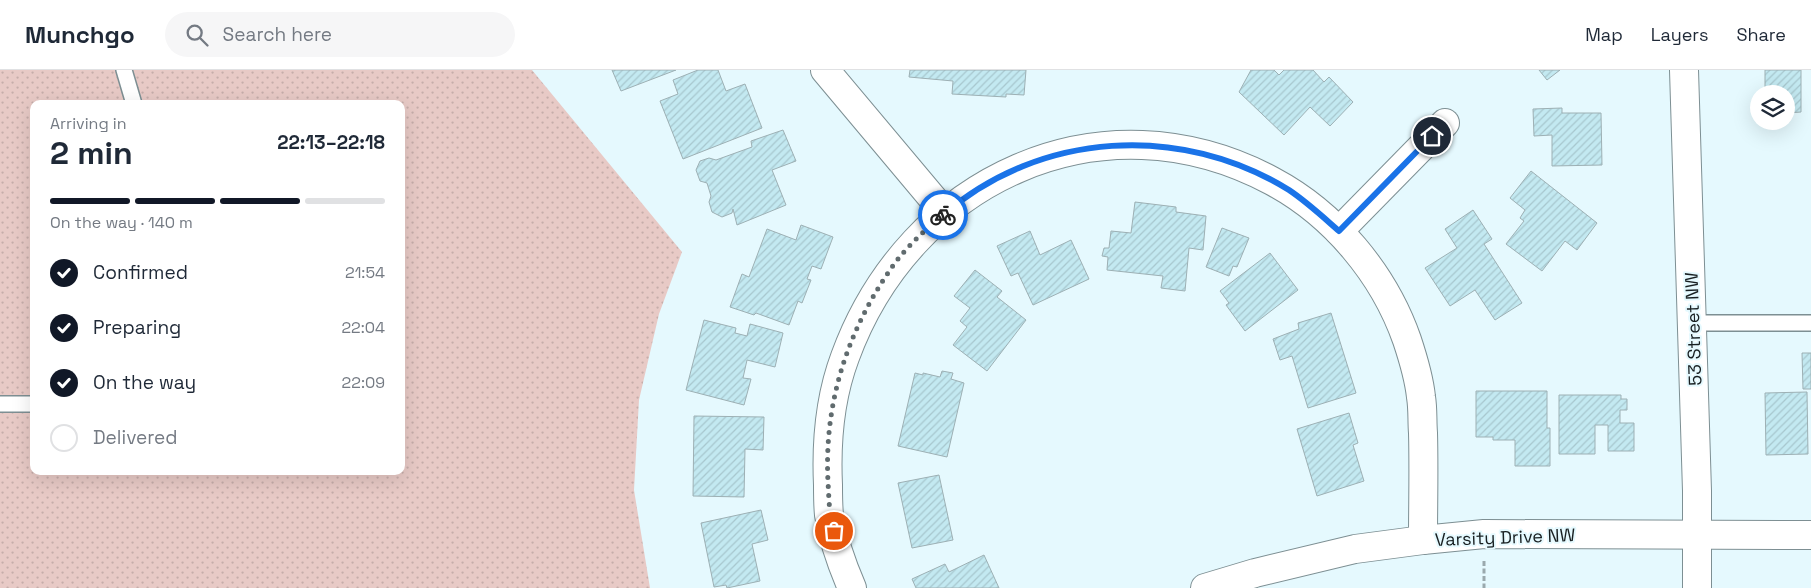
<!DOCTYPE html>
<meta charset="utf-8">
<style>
body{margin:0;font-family:"Space Grotesk",sans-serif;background:#f6f6f7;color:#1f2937;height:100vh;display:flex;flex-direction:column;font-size:19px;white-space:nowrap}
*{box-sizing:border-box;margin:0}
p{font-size:16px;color:#747a83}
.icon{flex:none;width:28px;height:28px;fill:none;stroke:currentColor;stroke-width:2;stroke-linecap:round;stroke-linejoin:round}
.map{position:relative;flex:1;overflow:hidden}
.sheet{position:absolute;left:30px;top:30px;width:375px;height:375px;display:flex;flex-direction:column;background:#fff;border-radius:10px;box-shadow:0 5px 20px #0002}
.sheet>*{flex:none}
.buttons{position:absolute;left:1750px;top:15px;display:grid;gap:10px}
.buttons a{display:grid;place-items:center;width:45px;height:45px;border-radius:50%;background:#fff;box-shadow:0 5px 20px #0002;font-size:25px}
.pin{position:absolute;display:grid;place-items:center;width:42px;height:42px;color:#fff;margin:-21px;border:2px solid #fff;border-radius:50%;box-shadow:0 1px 5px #0007}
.courier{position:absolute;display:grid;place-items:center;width:50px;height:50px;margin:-25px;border:4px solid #1a73e8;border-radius:50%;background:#fff;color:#222;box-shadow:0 1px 6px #0007}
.head em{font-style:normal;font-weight:700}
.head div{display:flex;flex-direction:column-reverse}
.head{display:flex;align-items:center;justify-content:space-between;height:85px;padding:0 20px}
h1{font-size:32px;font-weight:700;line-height:38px}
.bar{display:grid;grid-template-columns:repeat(4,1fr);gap:8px 5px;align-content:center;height:60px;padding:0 20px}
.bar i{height:6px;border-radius:4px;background:#e0e1e3}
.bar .current{background:#111827}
.bar p{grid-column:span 4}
ol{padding:0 20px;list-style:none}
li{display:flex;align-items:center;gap:15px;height:55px}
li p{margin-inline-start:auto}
li .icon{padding:5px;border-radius:50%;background:#111827;color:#fff;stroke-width:4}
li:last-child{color:#747a83}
li i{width:28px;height:28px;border:2px solid #e0e1e3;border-radius:50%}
header{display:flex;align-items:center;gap:30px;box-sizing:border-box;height:70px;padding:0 25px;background:#fff;border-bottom:1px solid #e0e1e3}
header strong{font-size:24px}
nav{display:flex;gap:28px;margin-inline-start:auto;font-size:18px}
.search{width:350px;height:45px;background:#f6f6f7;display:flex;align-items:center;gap:12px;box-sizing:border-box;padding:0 18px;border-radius:28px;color:#747a83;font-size:19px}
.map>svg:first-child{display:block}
.grass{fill:url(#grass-dots);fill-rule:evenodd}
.building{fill:url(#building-hatch);stroke:#9db0b4}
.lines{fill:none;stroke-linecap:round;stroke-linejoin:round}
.service-casing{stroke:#7d8f93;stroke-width:18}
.minor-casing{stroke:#7d8f93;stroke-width:30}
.tertiary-casing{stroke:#7d8f93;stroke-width:30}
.path{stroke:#9aa9ad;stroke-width:3;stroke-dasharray:5 2.5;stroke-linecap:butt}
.service{stroke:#fff;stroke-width:15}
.minor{stroke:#fff;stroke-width:28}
.tertiary{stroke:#fff;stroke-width:28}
.done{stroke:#606b6e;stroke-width:5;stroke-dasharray:0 9}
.route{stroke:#1a73e8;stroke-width:6}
.labels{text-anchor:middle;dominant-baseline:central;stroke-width:4;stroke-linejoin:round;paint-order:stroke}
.street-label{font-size:18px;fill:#181f21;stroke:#e5f9fe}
</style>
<header>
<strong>Munchgo</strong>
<div class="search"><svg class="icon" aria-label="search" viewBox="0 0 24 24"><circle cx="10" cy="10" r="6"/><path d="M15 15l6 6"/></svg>Search here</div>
<nav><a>Map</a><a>Layers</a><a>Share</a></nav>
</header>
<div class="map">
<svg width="1811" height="518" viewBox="0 0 1811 518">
<defs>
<pattern id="grass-dots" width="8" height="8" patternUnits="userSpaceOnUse" patternTransform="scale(1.25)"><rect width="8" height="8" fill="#e8cac6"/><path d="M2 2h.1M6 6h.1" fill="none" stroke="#c6adaa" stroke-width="1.8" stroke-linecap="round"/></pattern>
<pattern id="building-hatch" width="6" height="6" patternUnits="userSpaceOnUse" patternTransform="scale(1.25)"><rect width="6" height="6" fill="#c3e9f1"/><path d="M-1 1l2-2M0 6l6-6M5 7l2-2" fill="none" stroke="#a7c7ce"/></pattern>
</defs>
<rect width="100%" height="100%" fill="#e5f9fe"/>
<path class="grass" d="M0,0h532l150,182 -23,62 -20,86 -5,90 16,98h-650zM34,34h367v367h-367z"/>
<g class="building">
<path d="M612,0h64l-55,21z"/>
<path d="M698,0h20l8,21 19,-7 17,44 -79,31 -23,-58 18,-7 -5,-14z"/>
<path d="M910,0h116l-2,25 -18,-1v3l-54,-3 1,-13 -44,-4z"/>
<path d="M1251,0h23l5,5 5,-5h29l11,12 5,-5 24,25 -23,24 -20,-19 -26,28 -45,-43z"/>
<path d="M1539,0h21l-13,10z"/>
<path d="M1765,0h36v42l-15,1v-19h-21z"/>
<path d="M1562,38v5h39l1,52 -50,1v-31l-18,1 -1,-27z"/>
<path d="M783,60l13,31 -24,9 14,35 -49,20 -4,-16 -1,4 -10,4 -10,-5 -3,-10 2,-6 -4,-13 -7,-2 -4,-11 4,-9 9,-3 7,2 36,-13 -1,-6z"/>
<path d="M1531,101l66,52 -20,27 -12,-9 -23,30 -36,-27 18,-23 -4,-3 5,-8 -15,-12z"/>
<path d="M1135,132l41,5v5l30,4 -3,34 -14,-2 -4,43 -24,-3 2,-12 -56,-6 1,-13 -6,-1 2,-8h5l2,-17 20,2z"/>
<path d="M1473,140l19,29 -8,5 38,59 -27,17 -20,-30 -25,16 -25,-38 32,-20 -12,-19z"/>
<path d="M801,155l32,12 -12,32 -9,-3 -5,13 4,1 -9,23 -4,-2 -9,24 -33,-12 -2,2 -24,-8 12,-33 7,3 18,-48 29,11z"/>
<path d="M1222,158l27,10 -12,29 -4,-1 -4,10 -23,-9z"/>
<path d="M1030,161l10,24 31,-15 18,39 -56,26 -15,-32 -7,3 -14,-30z"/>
<path d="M1270,183l28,37 -53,41 -19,-26 3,-2 -9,-12z"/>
<path d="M975,200l27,21 -5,6 29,23 -39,51 -34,-26 14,-18 -7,-6 10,-13 -16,-12z"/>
<path d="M1331,243l25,80 -48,15 -16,-52 -12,4 -7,-21 26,-10 -1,-6z"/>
<path d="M704,250l32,8 -1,5 12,3 3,-12 33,9 -8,34 -28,-7 -4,18 8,1 -7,26 -58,-15z"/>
<path d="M1802,283h9v36h-8z"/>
<path d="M942,301l11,2 -2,6 13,4 -17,74 -49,-11 17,-73 8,2v-2l17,4z"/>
<path d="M1476,321h71v37h3v38h-35v-26h-22v-3h-17z"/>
<path d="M1807,322l1,62 -42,1 -1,-62z"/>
<path d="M1559,325h62v4h6v11h-7v13h14v28h-26v-26h-13v29h-36z"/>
<path d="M1349,343l9,30 -5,2 11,36 -47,15 -20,-67z"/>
<path d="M694,346l70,1 -1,33 -18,-1 -1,48 -51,-1z"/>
<path d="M939,405l14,65 -41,8 -14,-65z"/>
<path d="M761,440l7,30 -16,4 8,37 -33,7 -1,-3 -12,2 -13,-64z"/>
<path d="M984,485l15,33h-83l-4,-9 33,-15 4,8z"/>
</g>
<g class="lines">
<defs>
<g id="service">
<path d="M124,0l10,34"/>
<path d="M1693,253h118"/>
<path d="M0,334h34"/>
</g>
<g id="minor">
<path d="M825,0l120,143"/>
<path d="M1339,161l106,-108"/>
<path d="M852,518c-10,-23 -19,-49 -23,-73 -1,-10 -1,-20 -1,-30 -2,-43 2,-88 17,-128 65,-178 256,-267 427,-176 62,33 112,93 135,159 6,18 12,38 14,57 2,12 1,24 2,36 1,35 0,71 0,107"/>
<path d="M1205,518l50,-15 100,-24 68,-9 61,-6 327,1"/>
</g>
<path id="tertiary" d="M1684,0l13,421v97"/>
</defs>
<use href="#service" class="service-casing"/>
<use href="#minor" class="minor-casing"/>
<use href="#tertiary" class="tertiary-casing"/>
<path class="path" d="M1484,491v27"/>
<use href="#service" class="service"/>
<use href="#minor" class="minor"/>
<use href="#tertiary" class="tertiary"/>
</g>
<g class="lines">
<path class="done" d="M834,461c-5,-16 -5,-32 -6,-49 -4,-77 18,-148 62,-212 14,-21 34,-39 53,-55"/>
<path class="route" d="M943,145c97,-84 238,-92 346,-25 18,12 34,27 50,41l93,-95"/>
</g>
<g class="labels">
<g class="street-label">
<text transform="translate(1693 259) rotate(-92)">53 Street NW</text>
<text transform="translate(1505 467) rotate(-2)">Varsity Drive NW</text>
</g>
</g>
</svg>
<div class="buttons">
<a><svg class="icon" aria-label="layers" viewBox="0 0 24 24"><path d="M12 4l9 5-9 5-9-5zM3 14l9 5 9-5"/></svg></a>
</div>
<div class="pin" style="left:834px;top:461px;background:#ea580c"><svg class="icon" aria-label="bag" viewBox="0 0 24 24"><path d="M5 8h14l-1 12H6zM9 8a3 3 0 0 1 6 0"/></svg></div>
<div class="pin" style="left:1432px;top:66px;background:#1f2937"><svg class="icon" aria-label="home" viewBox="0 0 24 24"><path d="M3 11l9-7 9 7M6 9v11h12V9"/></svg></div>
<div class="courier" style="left:943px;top:145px"><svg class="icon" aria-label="bike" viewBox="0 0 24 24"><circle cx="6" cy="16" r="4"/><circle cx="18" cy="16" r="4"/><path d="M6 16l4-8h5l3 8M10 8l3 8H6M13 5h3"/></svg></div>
<section class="sheet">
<div class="head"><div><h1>2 min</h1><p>Arriving in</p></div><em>22:13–22:18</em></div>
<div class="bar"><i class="current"></i><i class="current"></i><i class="current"></i><i></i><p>On the way · 140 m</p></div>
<ol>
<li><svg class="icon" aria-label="check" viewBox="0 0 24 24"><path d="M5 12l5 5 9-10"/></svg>Confirmed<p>21:54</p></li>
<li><svg class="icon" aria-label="check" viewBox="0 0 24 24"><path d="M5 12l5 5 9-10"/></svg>Preparing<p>22:04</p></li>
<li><svg class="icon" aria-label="check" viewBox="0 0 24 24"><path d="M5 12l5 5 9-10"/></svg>On the way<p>22:09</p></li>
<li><i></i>Delivered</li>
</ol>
</section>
</div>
